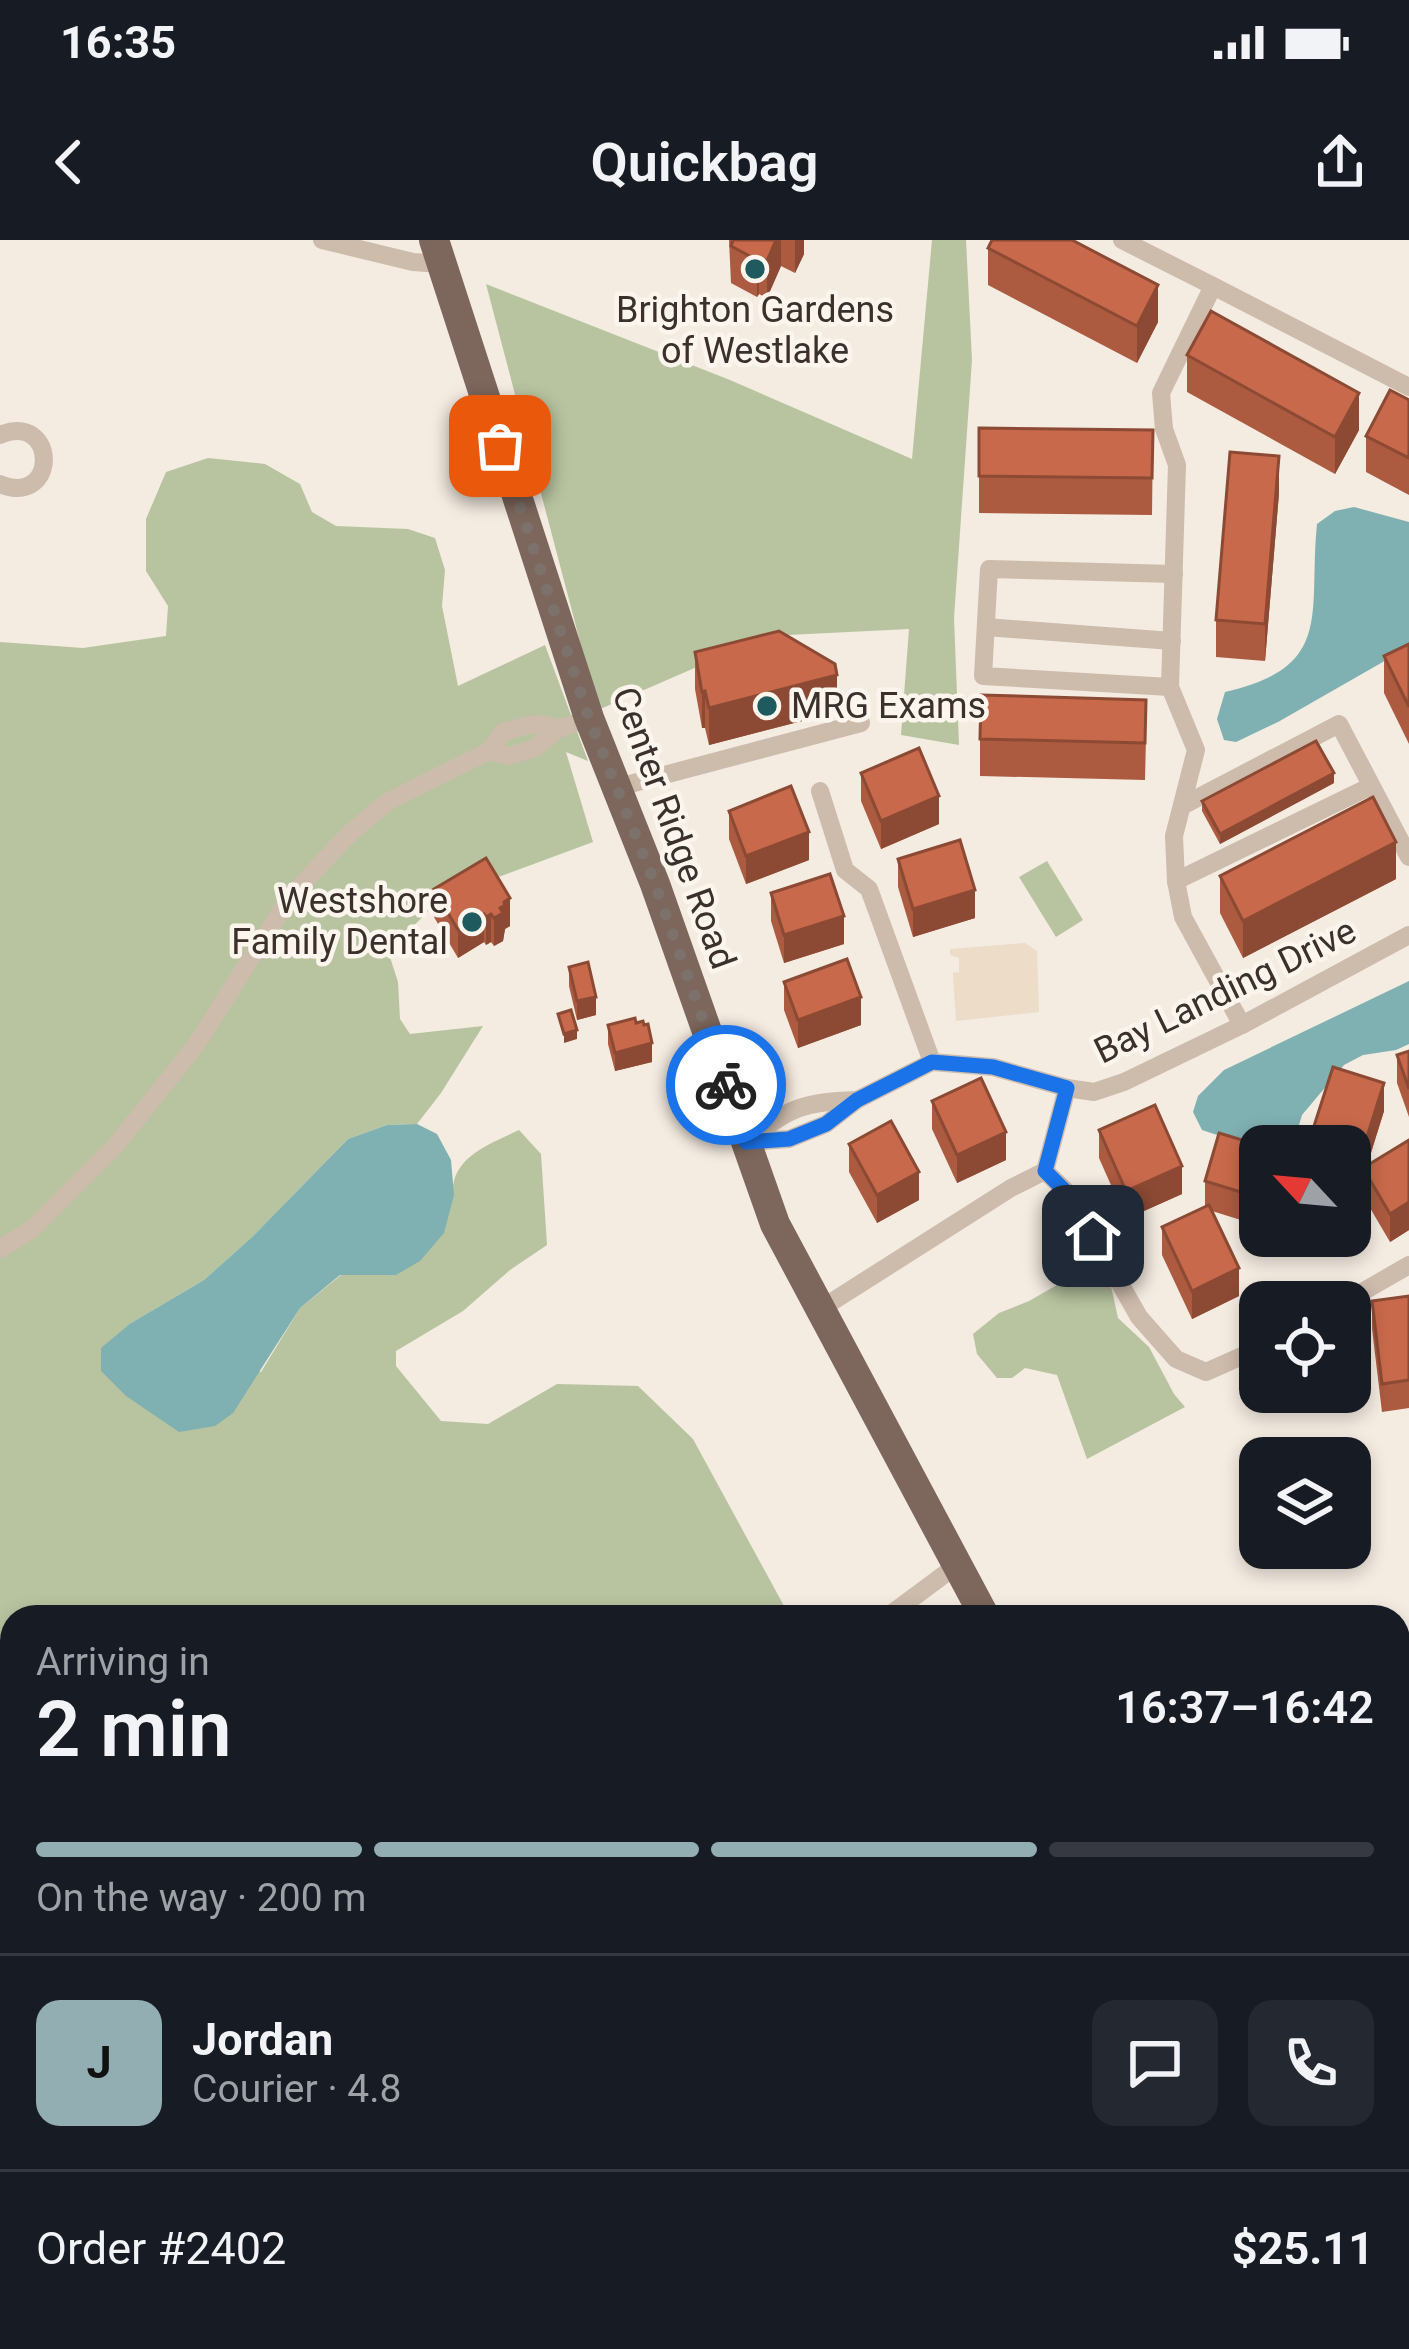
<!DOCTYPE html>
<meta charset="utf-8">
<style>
body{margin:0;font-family:Roboto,sans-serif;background:#242831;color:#f1f3f6;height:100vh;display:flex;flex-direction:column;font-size:45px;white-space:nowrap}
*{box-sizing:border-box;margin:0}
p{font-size:39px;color:#9ea1a6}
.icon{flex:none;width:66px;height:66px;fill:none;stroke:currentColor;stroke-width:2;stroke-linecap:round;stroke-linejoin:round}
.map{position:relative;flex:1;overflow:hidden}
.panel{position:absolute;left:0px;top:1365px;width:1410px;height:744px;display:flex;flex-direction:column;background:#171b24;border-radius:36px 36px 0 0;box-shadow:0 6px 18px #0003}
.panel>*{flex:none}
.needle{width:78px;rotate:296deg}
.fabs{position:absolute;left:1239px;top:885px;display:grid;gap:24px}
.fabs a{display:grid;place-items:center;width:132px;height:132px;border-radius:24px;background:#171b24;box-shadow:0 6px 18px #0003;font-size:60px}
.pin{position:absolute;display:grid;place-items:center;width:102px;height:102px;color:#fff;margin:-51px;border-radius:24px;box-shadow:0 6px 18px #0006}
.courier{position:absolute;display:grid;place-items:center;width:120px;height:120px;margin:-60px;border:9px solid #1a73e8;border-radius:50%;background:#fff;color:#222;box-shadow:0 3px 15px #0007}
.overview em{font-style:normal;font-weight:600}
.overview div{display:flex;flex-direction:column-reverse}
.overview{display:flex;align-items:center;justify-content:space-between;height:204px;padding:0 36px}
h1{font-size:78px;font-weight:600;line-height:90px}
.bar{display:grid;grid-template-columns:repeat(4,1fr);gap:18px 12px;align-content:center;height:144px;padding:0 36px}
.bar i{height:15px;border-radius:9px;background:#363941}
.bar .active{background:#92aeb2}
.bar p{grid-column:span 4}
.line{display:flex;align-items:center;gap:30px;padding:0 36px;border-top:3px solid #363941}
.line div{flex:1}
.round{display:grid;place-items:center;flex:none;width:126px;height:126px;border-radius:24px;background:#242831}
.status{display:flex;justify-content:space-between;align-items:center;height:84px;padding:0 60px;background:#171b24;direction:ltr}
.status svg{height:33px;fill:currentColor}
header{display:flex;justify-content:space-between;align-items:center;height:156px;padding:0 36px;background:#171b24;font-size:54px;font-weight:600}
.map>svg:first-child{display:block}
.green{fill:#b8c4a0}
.plaza{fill:#ecdcc8}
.water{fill:#7fb0b2}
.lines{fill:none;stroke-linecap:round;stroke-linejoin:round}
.minor{stroke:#cdbbac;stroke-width:18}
.primary{stroke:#7d675c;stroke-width:30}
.wall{fill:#ac5a40}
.shaded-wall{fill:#8c4a34}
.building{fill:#c8694b;stroke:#8c4a34;stroke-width:3}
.done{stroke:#7c716b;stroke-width:12;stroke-dasharray:0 21.6}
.route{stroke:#1a73e8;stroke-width:15}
.poi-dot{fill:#1f5a5e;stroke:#fbf5ee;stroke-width:4.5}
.labels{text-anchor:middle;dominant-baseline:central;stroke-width:9;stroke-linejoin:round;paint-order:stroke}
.poi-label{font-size:36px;fill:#3b302b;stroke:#fbf5ee}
.street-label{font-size:36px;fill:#3b302b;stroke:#fbf5ee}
</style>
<div class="status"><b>16:35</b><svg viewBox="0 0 49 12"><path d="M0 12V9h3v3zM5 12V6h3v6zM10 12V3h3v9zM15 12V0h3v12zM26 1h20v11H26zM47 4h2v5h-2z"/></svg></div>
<header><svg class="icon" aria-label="back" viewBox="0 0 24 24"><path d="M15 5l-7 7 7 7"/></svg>Quickbag<svg class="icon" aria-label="share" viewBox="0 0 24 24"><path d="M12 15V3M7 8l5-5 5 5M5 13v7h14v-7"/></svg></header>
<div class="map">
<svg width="1409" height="2109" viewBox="0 0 1409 2109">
<rect width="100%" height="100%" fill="#f4ebe1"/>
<g class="green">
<path d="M932,0h34l6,120 -18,258 5,127 -58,-10 8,-106 -141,7 -170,74 -112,-426 244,96 182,79z"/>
<path d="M208,218l57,6 35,20 12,28 24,14 72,3 27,9 10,32 -3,36 16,80 87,-41 43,116 -22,-9 27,90 -151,56 -54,53 10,31 2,37 10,15 73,-8 -42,67 -24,31 -30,1 -39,14 -96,98 -48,43 -73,43 130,49 39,-64 41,-33 112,-80c-3,-38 38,-51 66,-65l22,24 6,91 -37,25 -47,41 -67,40v15l45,55 47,3 69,-40 81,2 55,53 97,178h-778v720h231l-17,12h-226v-1707l83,6 83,-12 2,-30 -22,-35v-52l20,-47z"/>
<path d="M1047,621l36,59 -27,17 -37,-60z"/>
<path d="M1102,1027l9,19 7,32 31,29 25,47 11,13 -98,52 -30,-84 -32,-7 -13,10h-15l-20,-24 -4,-20 26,-21 30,-12 49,-28z"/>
</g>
<path class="plaza" d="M1025,703l12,8 2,61 -83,9 -3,-48 6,-1v-14l-9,-3v-6z"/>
<g class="water">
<path d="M1354,267l55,15v125l-131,75 -42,20 -12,-2 -7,-21 8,-27c110,-25 83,-78 92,-168l18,-13z"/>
<path d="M1409,741v63l-13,6 -33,5 -19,10 -42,50 -9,30 -37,3 -54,-18 -9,-18 5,-16 26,-26z"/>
<path d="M417,884l20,10 14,26 3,35 -10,38 -24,28 -24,14h-56l-40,33 -67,105 -18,13 -36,6 -53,-36 -25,-25v-23l30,-25 73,-43 48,-43 96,-98 39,-14z"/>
</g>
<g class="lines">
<g class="minor">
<path d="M322,0l91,22 28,2"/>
<path d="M1122,0l91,46"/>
<path d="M0,195c58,-24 59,73 0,49"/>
<path d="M986,387l186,14"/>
<path d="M1170,447l-187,-11 6,-107 185,5"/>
<path d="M489,511l20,5 26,-8 23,-19 31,-11"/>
<path d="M615,548l246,-65"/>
<path d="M820,551l25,79 24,19 63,173"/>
<path d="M1182,566l157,-82 70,133"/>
<path d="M1176,641l195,-95"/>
<path d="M1242,785l-59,-108 -7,-36 -2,-45 22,-86 -26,-63 7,-222 -13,-36 -3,-36 52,-107 196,101"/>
<path d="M748,901c41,-34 56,-39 109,-41"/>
<path d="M746,902l43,-3 37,-15 31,-24 75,-38 61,5 74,21 27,4 30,-10 118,-57 167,-90"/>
<path d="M1045,931l22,-83"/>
<path d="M0,1009l32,-20 84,-84 80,-100 93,-147 60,-64 38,-32 102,-51 14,-19 26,-7 14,-1 15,5"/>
<path d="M1345,1062l64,-37"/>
<path d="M819,1070l192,-122 34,-17 25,24 69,122 37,42 30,13 54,-24"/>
<path d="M887,1377l70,-52"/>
<path d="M1398,2016l11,-6"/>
</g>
<g class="primary">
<path d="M434,0l155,478 66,166 120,340 210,393"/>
<path d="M1372,2097l7,12"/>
</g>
</g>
<g class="wall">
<path d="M729,0h75v14l-9,19 -14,-7 -14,32 -8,-4 -2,3 -26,-14z"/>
<path d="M988,8l170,74 -21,41 -149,-78z"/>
<path d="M1187,115l172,75 -24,44 -148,-82z"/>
<path d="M1409,160v95l-43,-23v-36z"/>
<path d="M979,188l174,2 -1,85 -173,-2z"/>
<path d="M1279,253l-14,168 -49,-4v-37z"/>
<path d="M1409,404v100l-25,-51v-37z"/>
<path d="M695,412l142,60 -128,33 -4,-17h-3l-7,-39z"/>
<path d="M1146,497l-1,43 -165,-4v-37z"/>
<path d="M861,533l78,51 -58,25 -20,-48z"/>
<path d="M1334,543l-114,61 -18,-33v-10z"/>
<path d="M729,571l80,49 -63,24 -17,-45z"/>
<path d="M486,618l24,68 -5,3 -2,12 -9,5 -3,-4 -5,3 -2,-3 -26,16 -24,-41v-28z"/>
<path d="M898,619l77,59 -62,19 -15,-50z"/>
<path d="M1220,636l176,3 -153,79 -23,-45z"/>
<path d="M771,653l73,51 -60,19 -13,-42z"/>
<path d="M569,727l27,48 -19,5 -8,-34z"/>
<path d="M784,742l77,43 -63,23 -14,-38z"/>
<path d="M636,783l16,39 -37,9 -7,-27v-19z"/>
<path d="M1409,811v66l-12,-34v-28z"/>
<path d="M932,861l74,59 -49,23 -25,-54z"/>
<path d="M1384,871l-17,55 42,-26v90l-19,12 -27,-46v-26l-13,-4v-20h-36v-20z"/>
<path d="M1099,890l83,64 -56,25 -27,-61z"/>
<path d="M849,904l70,56 -42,23 -28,-51z"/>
<path d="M1260,906v80l-48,-15 27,85 -47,23 -30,-64v-28l43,-20v-26z"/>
<path d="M1409,1056v112l-27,4 -10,-83v-28z"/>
</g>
<g class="shaded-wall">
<path d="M776,0h5v26l-14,32v-37z"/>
<path d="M795,0h9v14l-9,19z"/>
<path d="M759,17v37l-2,3v-37z"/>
<path d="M1158,45v37l-21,41v-37z"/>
<path d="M1359,153v37l-24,44v-37z"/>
<path d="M1279,216v37l-14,168v-37z"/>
<path d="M837,435v37l-128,33v-37z"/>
<path d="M705,451v37h-3v-36z"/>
<path d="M1334,533v10l-114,61v-10z"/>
<path d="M939,556v28l-58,25v-28z"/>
<path d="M809,592v28l-63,24v-28z"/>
<path d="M1396,602v37l-153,79v-37z"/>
<path d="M975,650v28l-62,19v-28z"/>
<path d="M510,658v28l-5,3 -2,12 -9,5v-28l10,-16z"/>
<path d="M484,674v28l-26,16v-28z"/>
<path d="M491,674v28l-5,3v-28z"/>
<path d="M844,676v28l-60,19v-28z"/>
<path d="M596,757v18l-19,5v-19z"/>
<path d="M861,757v28l-63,23v-28z"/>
<path d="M577,790v9l-13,4v-9z"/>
<path d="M652,803v19l-37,9v-18z"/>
<path d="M1384,843v28l-19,60v-28z"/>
<path d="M1006,892v28l-49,23v-28z"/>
<path d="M1182,926v28l-56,25v-28z"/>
<path d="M919,932v28l-42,23v-28z"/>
<path d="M1409,962v28l-19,12v-28z"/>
<path d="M1239,1028v28l-47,23v-28z"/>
</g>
<g class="building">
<path d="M733,0h43l-9,21 -8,-4 -2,3 -26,-14z"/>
<path d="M992,0h80l86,45 -21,41 -149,-78z"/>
<path d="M1211,71l148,82 -24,44 -148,-82z"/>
<path d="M1390,150l19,10v58l-43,-22z"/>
<path d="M979,188l174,2 -1,48 -173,-2z"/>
<path d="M1230,212l49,4 -14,168 -49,-4z"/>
<path d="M779,391l56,33 2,11 -128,33 -4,-17 -3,1 -7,-40z"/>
<path d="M1409,404v63l-25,-51z"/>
<path d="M981,455l165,5 -1,43 -165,-4z"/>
<path d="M1316,501l18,32 -114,61 -18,-33z"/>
<path d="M919,508l20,48 -58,25 -20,-48z"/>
<path d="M791,546l18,46 -63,24 -17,-45z"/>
<path d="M1373,557l23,45 -153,79 -23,-45z"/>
<path d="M960,600l15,50 -62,19 -15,-50z"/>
<path d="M486,618l24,40 -6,4 1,3 -5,3 3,5 -9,5 -3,-4 -5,3 -2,-3 -26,16 -24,-41z"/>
<path d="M830,634l14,42 -60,19 -13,-42z"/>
<path d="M847,719l14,38 -63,23 -14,-38z"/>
<path d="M588,722l8,35 -19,4 -8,-34z"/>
<path d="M571,770l6,20 -13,4 -6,-20z"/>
<path d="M635,778l1,5 7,-2 1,4 4,-1 4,19 -37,10 -7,-28z"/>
<path d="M1409,811v38l-12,-34z"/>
<path d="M1333,827l51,16 -19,60 -51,-17z"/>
<path d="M981,838l25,54 -49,23 -25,-54z"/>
<path d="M1155,865l27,61 -56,25 -27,-61z"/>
<path d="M891,881l28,51 -42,23 -28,-51z"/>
<path d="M1219,893l43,13h-2v52l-55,-17z"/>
<path d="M1409,900v62l-19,12 -27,-46z"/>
<path d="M1209,965l30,63 -47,23 -30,-64z"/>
<path d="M1409,1056v84l-27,4 -10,-83z"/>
</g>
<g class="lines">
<path class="done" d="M500,206l89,272 66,166 71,201"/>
<path class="route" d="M726,845l20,57 43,-3 37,-15 31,-24 75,-38 61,5 74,21 -22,83 25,25 23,40"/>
</g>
<g class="poi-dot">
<circle cx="755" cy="29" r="12"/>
<circle cx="767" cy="466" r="12"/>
<circle cx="472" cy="682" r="12"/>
</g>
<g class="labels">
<g class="poi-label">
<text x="755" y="70">Brighton Gardens<tspan x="755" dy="41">of Westlake</tspan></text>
<text x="791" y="466" text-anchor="start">MRG Exams</text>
<text x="448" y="661" text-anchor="end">Westshore<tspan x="448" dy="41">Family Dental</tspan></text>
</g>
<g class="street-label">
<text transform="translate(674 588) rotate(70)">Center Ridge Road</text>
<text transform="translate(1225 751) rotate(-26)">Bay Landing Drive</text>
</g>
</g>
</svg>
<div class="fabs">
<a><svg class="needle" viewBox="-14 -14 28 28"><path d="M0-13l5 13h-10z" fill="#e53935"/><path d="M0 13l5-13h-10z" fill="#9ea1a6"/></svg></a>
<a><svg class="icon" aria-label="locate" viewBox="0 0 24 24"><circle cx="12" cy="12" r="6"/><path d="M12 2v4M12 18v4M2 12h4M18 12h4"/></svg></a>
<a><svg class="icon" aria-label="layers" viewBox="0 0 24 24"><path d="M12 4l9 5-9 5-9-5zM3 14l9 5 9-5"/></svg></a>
</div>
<div class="pin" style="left:500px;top:206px;background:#ea580c"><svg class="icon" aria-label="bag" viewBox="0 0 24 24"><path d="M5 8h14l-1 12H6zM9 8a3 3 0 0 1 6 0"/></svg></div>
<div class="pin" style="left:1093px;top:996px;background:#1f2937"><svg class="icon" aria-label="home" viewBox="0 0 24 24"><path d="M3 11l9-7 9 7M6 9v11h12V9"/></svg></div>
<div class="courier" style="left:726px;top:845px"><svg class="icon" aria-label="bike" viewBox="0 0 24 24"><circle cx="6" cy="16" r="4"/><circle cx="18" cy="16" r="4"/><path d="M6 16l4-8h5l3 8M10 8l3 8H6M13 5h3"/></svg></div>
<section class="panel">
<div class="overview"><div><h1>2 min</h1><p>Arriving in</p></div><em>16:37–16:42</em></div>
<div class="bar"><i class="active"></i><i class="active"></i><i class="active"></i><i></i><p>On the way · 200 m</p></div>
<div class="line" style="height:216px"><b class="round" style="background:#92aeb2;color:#111">J</b><div><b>Jordan</b><p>Courier · 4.8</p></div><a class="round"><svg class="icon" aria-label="chat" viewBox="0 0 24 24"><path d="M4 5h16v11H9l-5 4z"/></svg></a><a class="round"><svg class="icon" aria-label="phone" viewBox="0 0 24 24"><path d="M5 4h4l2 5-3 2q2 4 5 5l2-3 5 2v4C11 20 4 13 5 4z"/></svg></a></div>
<div class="line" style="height:156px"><div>Order #2402</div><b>$25.11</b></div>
</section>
</div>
